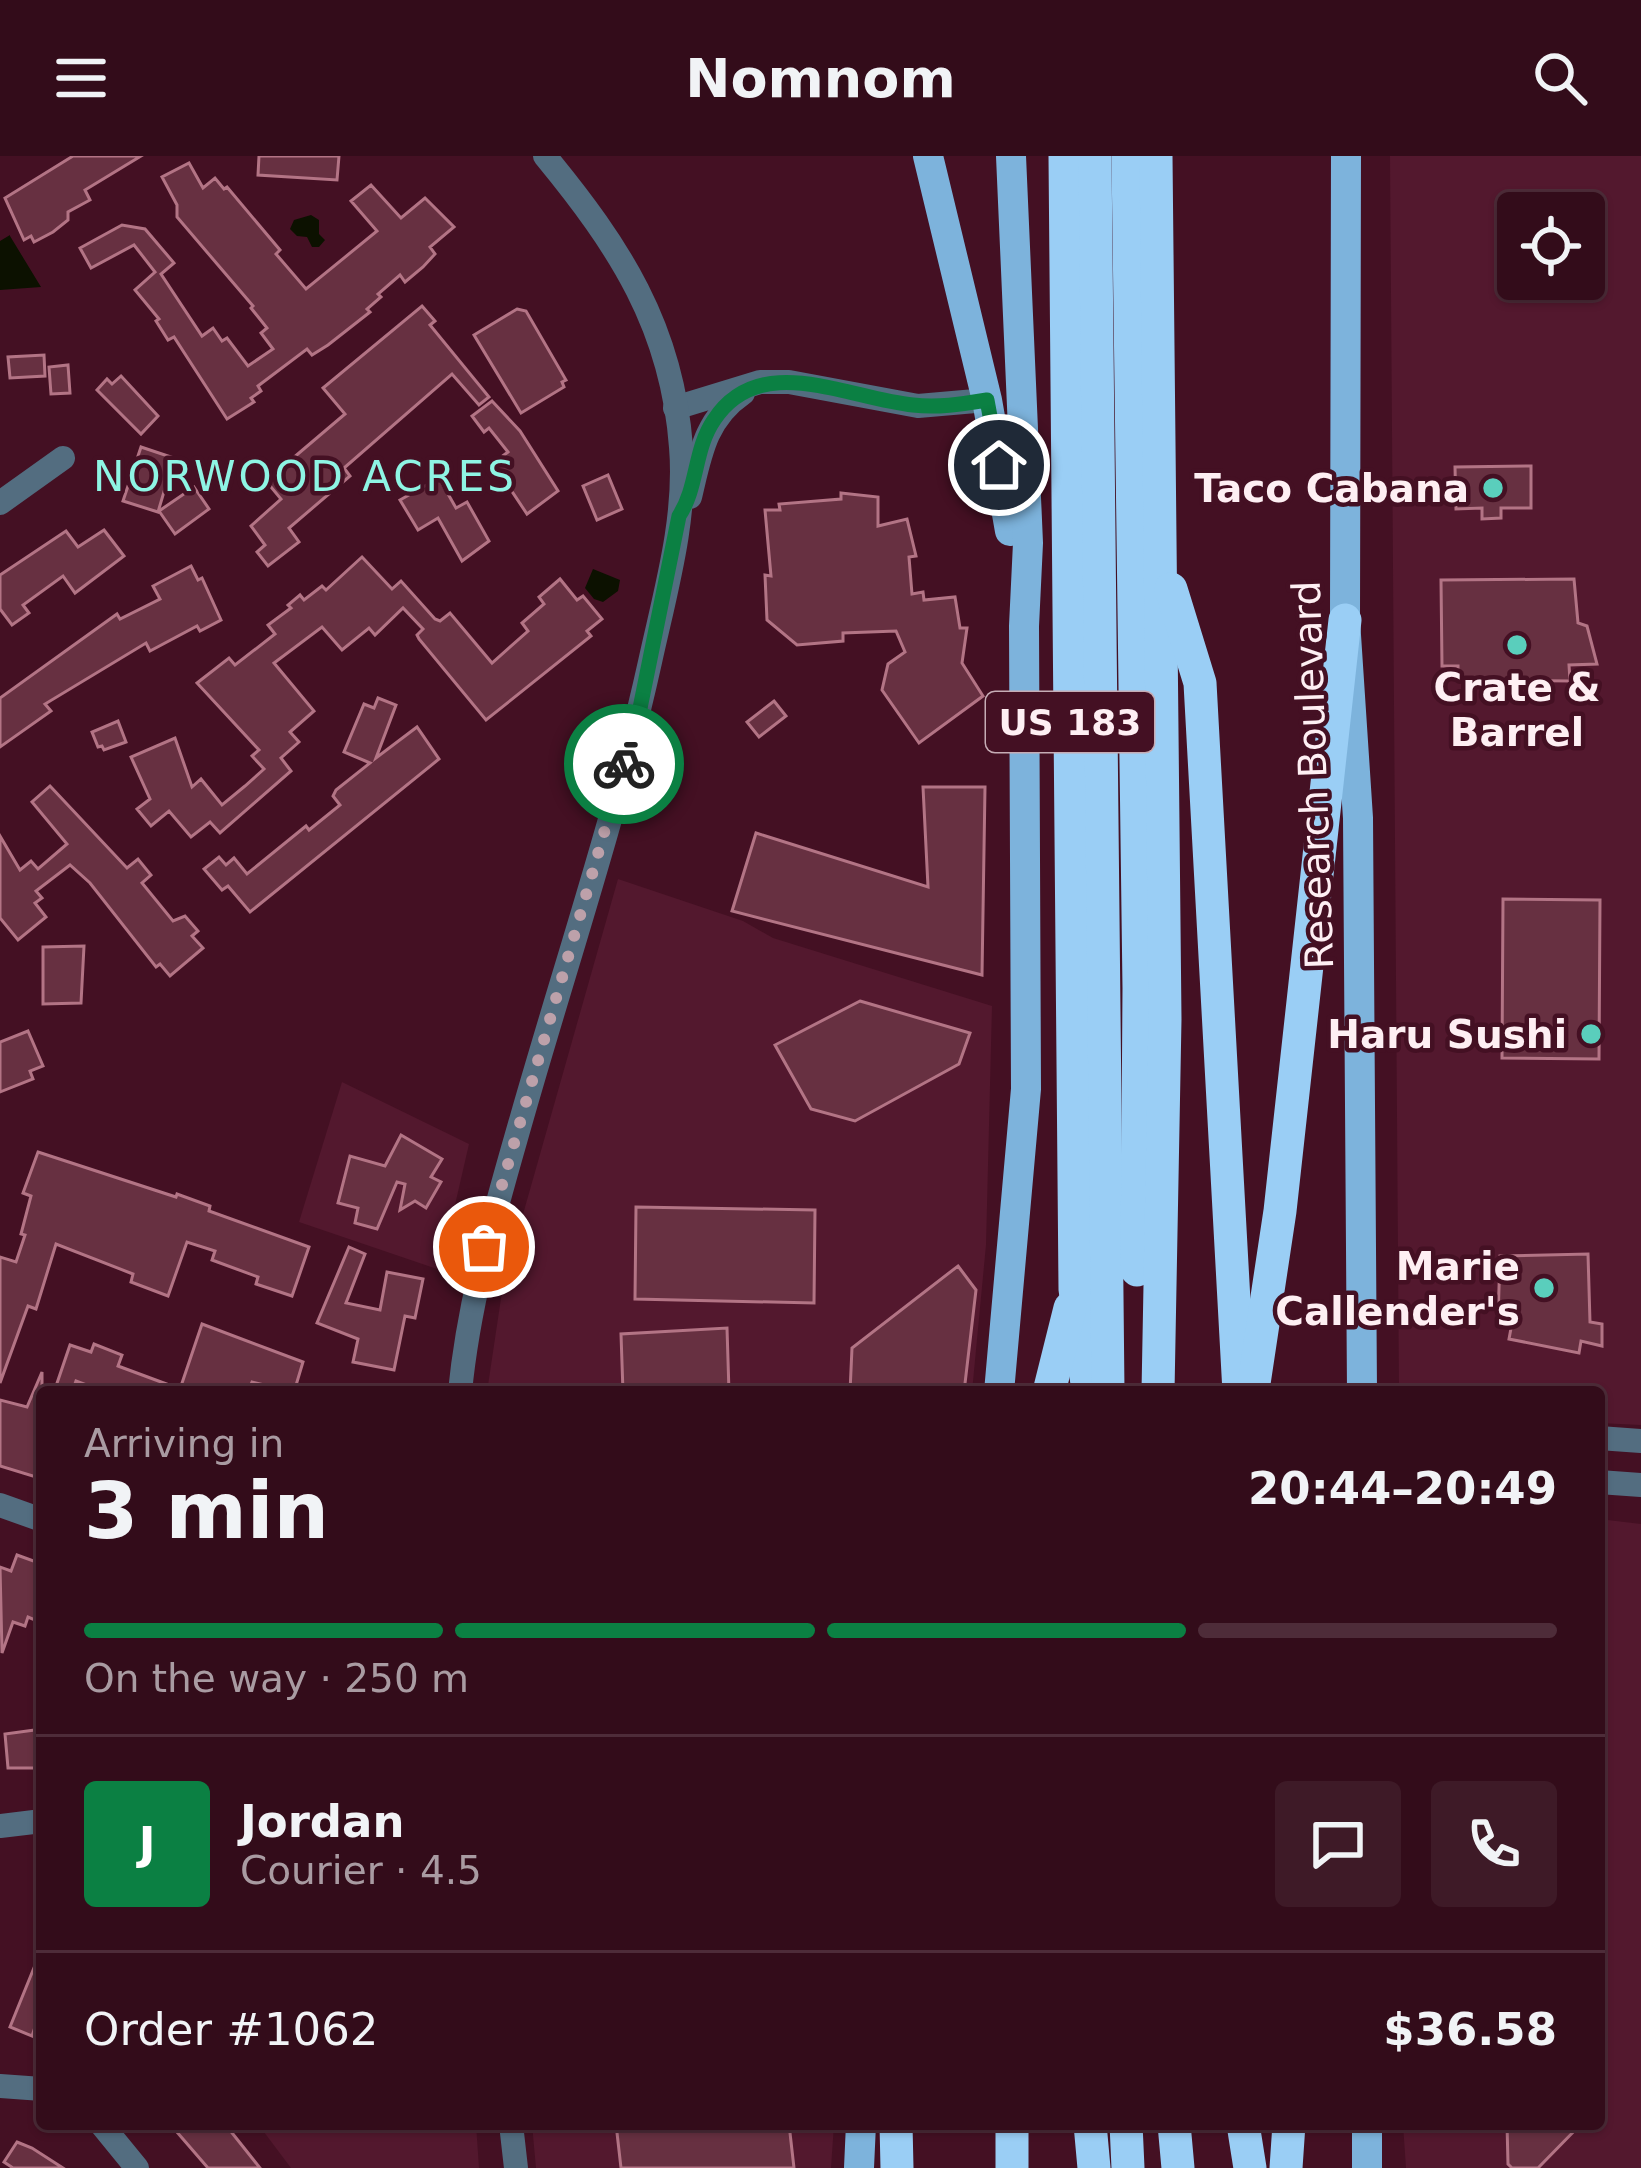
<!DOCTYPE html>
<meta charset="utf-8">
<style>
body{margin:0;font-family:"DejaVu Sans",sans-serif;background:#3e1a27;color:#f1f3f6;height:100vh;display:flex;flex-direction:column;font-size:45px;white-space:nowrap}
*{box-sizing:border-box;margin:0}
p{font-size:39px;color:#a99ba2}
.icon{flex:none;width:66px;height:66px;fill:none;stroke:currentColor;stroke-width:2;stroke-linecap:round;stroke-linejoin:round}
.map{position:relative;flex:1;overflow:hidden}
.details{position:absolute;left:36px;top:1230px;width:1569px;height:744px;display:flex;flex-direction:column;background:#330c1a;border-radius:12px;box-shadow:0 3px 9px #0004,0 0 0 3px #4e2c39}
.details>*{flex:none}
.controls{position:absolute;left:1497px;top:36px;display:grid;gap:24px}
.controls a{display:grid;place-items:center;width:108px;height:108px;border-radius:12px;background:#330c1a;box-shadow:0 3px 9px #0004,0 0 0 3px #4e2c39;font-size:60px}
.pin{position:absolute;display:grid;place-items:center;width:102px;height:102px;color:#fff;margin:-51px;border:6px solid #fff;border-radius:50%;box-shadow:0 3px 12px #0007}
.courier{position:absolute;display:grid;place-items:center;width:120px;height:120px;margin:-60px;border:9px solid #0b8043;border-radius:50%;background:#fff;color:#222;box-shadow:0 3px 15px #0007}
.head em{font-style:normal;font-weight:800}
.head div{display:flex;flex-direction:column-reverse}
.head{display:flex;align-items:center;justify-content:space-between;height:204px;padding:0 48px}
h1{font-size:78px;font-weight:800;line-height:90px}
.bar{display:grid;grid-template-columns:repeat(4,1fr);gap:18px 12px;align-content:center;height:144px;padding:0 48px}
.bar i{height:15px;border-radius:9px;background:#4e2c39}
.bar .active{background:#0b8043}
.bar p{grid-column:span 4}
.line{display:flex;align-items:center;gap:30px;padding:0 48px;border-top:3px solid #4e2c39}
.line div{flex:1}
.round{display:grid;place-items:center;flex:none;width:126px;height:126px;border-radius:12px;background:#3e1a27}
header{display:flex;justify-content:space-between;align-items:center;height:156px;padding:0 48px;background:#330c1a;font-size:54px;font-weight:800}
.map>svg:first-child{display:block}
.built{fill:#53182e;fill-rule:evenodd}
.water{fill:#0c1100}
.building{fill:#673041;stroke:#b37485;stroke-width:3}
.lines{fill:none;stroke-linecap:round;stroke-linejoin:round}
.minor{stroke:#536d80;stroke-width:24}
.major{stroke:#7db3dc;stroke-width:30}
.highway{stroke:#9acef5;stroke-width:33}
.done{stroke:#bda1aa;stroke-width:12;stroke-dasharray:0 21.6}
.route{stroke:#0b8043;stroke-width:15}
.poi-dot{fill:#5acebc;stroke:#441023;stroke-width:4.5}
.labels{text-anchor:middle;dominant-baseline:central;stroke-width:9;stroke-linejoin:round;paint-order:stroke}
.shield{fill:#441023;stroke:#c6acb5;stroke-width:3}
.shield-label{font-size:36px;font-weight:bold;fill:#feeff3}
.poi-label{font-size:39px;font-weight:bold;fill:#feeff3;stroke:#441023;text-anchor:end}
.street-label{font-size:39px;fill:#feeff3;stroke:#441023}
.neighbourhood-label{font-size:42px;letter-spacing:3px;fill:#8ef5e4;stroke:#441023}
</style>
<header><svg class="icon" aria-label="menu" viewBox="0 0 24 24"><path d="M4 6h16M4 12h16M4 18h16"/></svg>Nomnom<svg class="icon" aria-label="search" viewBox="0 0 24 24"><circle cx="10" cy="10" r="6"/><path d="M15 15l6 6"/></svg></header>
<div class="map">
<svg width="1641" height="2012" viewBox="0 0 1641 2012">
<rect width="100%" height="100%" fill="#441023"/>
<g class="built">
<path d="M1390,0h251v1269l-42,-2v-31h-200zM1518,57h66v66h-66z"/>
<path d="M618,723l125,42 30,17 219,68 -6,239 -14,147h-485l16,-107z"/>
<path d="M342,926l127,62 -29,126 -141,-48z"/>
<path d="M1599,1363l42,5v644h-235l-3,-44h196z"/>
<path d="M258,1968h218l3,44h-188z"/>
<path d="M532,1968h302l-3,44h-295z"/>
</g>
<g class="water">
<path d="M311,59l8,5v14l6,6 -6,7h-7l-5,-10 -10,-1 -7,-7 4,-9z"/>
<path d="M10,79v1l31,51 -41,3v-49z"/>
<path d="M593,413l27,11 -2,11 -15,11 -9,-3 -9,-11z"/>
</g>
<g class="building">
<path d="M73,0h68l-56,34 5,10 -22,12v8l-15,12 -19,10 -3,-6 -7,4 -19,-42z"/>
<path d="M259,0h80l-2,24 -79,-5z"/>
<path d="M189,7l14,25 12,-10 9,11 3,-2 53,63 -4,4 30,35 71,-58 -26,-30 20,-16 30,33 24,-20 29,29 -24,20 5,7 -12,13 -18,15 -5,-7 -22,19 3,3 -14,12 3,3 -42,33 -16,10 -5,-6 -49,37 3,5 -10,7 3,4 -27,17 -53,-82 -6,3 -12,-19 3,-2 -24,-29 20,-18 -21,-27 -43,23 -11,-20 42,-23 23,4 29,34 -13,11 41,62 11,-8 9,13 5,-3 21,28 25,-17 -12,-16 6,-5 -16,-20 2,-2 -76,-89v-12l-15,-28z"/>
<path d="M422,150l13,15 -5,4 59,72 -10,8 -27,-31 -108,94 6,8 -61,52 10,14 -31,24 -11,-14 8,-7 -14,-19 30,-27 -15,-18 79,-67 -22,-26z"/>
<path d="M517,153l9,2 40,69 -4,2 2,5 -43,26 -47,-78z"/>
<path d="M44,199l1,21 -35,2 -2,-21z"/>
<path d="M68,209l2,28 -19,1 -2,-27z"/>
<path d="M121,220l37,40 -17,18 -44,-44 10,-11 5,5z"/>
<path d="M492,245l28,30 38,60 -31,23 -34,-51 15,-11 -19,-24 -5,4 -12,-16z"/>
<path d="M141,291l33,11 -16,54 -35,-11z"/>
<path d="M1531,310v42h-30v10l-19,1v-11l-26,1 -1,-42z"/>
<path d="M608,319l14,34 -25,11 -14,-34z"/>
<path d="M439,322l17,30 11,-6 22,39 -27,20 -24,-43 -20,12 -18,-30z"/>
<path d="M194,331l15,22 -34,25 -16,-23z"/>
<path d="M841,337l37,4v29l29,-7 9,37 -7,1 3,37 11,-2 1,8 31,-3 5,31h7l-5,35 21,33 -64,47 -37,-53 6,-26 17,-12 -9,-21 -53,2v8l-46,4 -30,-25 -2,-45 6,1 -6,-66h15l-1,-6 62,-5z"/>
<path d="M104,374l20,26 -49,37 -12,-17 -40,29 6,8 -17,12 -12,-16v-34l66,-44 12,16z"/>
<path d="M362,401l30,32 9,-8 34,38 5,2 10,-8 42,50 36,-32 -6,-8 22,-19 -5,-7 21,-18 17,21 6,-4 19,23 -15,12 4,5 -105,84 -67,-81 -2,-4 6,-6 -20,-21 -28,27 -6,-7 -27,22 -20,-23 -48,36 40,48 -24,21 9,10 -18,16 10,13 -71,62 -10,-11 -19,15 -22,-26 -18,15 -14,-17 13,-10 -19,-42 44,-19 17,49 9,-8 21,26 23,-19 19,-17 -12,-13 7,-6 -62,-67 32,-25 6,7 40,-31 -7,-9 23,-17 -3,-3 12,-10 4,5 18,-14 4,4z"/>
<path d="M191,410l7,14 4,-2 19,42 -21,11 -3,-5 -47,25 -4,-8 -101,61 6,7 -51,36v-49l117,-84 3,5 40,-20 -7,-13z"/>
<path d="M1574,423l4,44 9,3 10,38 -28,1 1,16 -112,-1v-14h-16l-1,-86z"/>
<path d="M378,542l18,7 -20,53 41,-31 22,32 -189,153 -22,-26 -6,4 -18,-21 15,-12 7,8 8,-7 13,16 59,-48 3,4 31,-25 -7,-9 3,-6 34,-27 -26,-11 20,-48 10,4z"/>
<path d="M774,545l12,15 -27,21 -12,-15z"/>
<path d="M118,565l8,21 -22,8 -2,-4 -4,1 -6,-15z"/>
<path d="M50,630l77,82 11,-9 13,16 -9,8 31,38 12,-5 13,15 -6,5 11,12 -33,28 -10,-12 -4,3 -66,-84 -20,-18 -34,26 6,7 -7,5 11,14 -28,23 -18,-22v-82l20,34 11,-9 7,8 29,-25 -35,-42z"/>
<path d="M923,631h62l-3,188 -250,-64 24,-78 172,54z"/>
<path d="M1503,743l97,1 -1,159 -97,-1z"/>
<path d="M84,790l-3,57 -38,1v-57z"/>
<path d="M860,845l110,32 -11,31 -104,57 -44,-12 -36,-64z"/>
<path d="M28,875l15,35 -13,5 3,8 -33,13v-50z"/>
<path d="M401,979l41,24 -11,18 10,5 -15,26 -11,-7 -15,9 5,-26 -8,-2 -20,47 -22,-6 3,-15 -20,-5 12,-47 35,10z"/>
<path d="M38,996l138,45 1,-3 33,12 -1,5 100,36 -17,49 -36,-12 2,-7 -46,-17 3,-9 -28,-9 -19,54 -37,-14 2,-8 -77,-30 -20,65 -8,-3 -28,77v-126l16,5 9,-27 -4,-1 10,-38 -8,-3z"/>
<path d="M636,1051l179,3 -1,93 -179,-4z"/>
<path d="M349,1091l16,7 -19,49 34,7 7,-38 36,7 -8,39 -10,-2 -11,54 -41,-8 5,-23 -41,-16z"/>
<path d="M1588,1098l2,68 12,2v22l-21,-5 -2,12 -70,-14 3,-16 -14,-3 2,-64z"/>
<path d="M958,1110l18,24 -12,102h-114l2,-44z"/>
<path d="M202,1168l101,38 -9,30 -42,-10 -4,10h-143l-29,-11 -4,11h-18l16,-47 21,7 3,-8 28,11 -4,11 62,23z"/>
<path d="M727,1172l2,64h-106l-2,-58z"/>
<path d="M42,1216v104l-6,1 -36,-11v-66l27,7z"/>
<path d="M17,1399l25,9v59l-14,-6 -3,9 -12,-4 -11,31 -2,-86 11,4z"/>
<path d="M42,1573v39h-34l-3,-34z"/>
<path d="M42,1792v85l-8,-3 -2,6 -22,-9z"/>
<path d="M170,1968h55l35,44h-52z"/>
<path d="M616,1968h173l5,44h-173z"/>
<path d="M1507,1968h74l-43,44h-26l-4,-4z"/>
<path d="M17,1986l15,6 31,20h-50l-9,-6z"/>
</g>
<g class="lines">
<g class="minor">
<path d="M675,252l85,-26h29l129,24 69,-6"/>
<path d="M690,341c10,-42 15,-78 53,-104"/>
<path d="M0,347l63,-45"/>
<path d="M460,1236c9,-94 36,-184 62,-275 43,-151 94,-301 128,-455 15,-69 37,-143 31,-215 -9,-121 -62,-201 -136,-291"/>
<path d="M1599,1282l42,3"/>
<path d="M1599,1326l42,3"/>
<path d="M0,1349l42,15"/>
<path d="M0,1670l42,-5"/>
<path d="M0,1930l42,3"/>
<path d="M101,1968l36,44"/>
<path d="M511,1968l5,44"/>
</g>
<g class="major">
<path d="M928,0l59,244 23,131"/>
<path d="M1346,0l-1,464 13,198 4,574"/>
<path d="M999,1236l27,-303 -2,-463 4,-83 -17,-387"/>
<path d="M859,2012l2,-44"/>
<path d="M1367,2012v-44"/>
</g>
<g class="highway">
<path d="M1065,0l10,1133 13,103"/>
<path d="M1095,0l13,1236"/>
<path d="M1128,0l11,832 -2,282"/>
<path d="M1156,0l9,863 -7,373"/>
<path d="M1171,433l29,94 39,709"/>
<path d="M1253,1234l27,-179 65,-591"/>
<path d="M1049,1236l21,-84"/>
<path d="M896,1968l1,44"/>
<path d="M1012,1968v44"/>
<path d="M1090,1968l4,44"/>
<path d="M1126,1968l2,44"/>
<path d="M1174,1968l4,44"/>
<path d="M1243,1968l7,44"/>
<path d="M1286,2012l3,-44"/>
</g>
</g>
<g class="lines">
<path class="done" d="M484,1091l140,-483"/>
<path class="route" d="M624,608l14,-46 41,-202c19,-29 15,-67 35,-96 46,-70 132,-22 199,-15 25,3 49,-1 74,-5l12,65"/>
</g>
<g class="poi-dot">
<circle cx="1493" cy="332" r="12"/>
<circle cx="1517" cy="489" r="12"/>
<circle cx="1591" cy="878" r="12"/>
<circle cx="1544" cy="1132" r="12"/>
</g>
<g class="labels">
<rect class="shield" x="986" y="536" width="168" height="60" rx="9"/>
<g class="shield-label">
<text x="1070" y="566">US 183</text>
</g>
<g class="poi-label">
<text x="1469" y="332">Taco Cabana</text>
<text x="1517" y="531" text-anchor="middle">Crate &amp;<tspan x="1517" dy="45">Barrel</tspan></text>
<text x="1567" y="878">Haru Sushi</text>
<text x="1520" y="1110">Marie<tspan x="1520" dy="45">Callender's</tspan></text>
</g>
<g class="street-label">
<text transform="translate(1313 619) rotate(-92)">Research Boulevard</text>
</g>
<g class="neighbourhood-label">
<text x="305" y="320">NORWOOD ACRES</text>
</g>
</g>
</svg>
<div class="controls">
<a><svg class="icon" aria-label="locate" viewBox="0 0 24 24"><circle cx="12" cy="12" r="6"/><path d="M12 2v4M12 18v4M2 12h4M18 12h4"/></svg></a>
</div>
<div class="pin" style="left:484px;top:1091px;background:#ea580c"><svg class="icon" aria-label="bag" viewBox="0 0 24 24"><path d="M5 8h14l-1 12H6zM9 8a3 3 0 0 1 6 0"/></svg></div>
<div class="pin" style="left:999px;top:309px;background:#1f2937"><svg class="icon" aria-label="home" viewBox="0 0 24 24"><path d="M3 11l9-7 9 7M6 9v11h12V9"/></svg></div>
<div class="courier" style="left:624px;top:608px"><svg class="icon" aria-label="bike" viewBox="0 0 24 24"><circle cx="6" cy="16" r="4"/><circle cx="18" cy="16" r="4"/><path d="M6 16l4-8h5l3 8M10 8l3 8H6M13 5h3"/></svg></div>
<section class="details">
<div class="head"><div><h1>3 min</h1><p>Arriving in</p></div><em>20:44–20:49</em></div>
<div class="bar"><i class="active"></i><i class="active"></i><i class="active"></i><i></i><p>On the way · 250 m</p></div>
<div class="line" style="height:216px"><b class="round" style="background:#0b8043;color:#fff">J</b><div><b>Jordan</b><p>Courier · 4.5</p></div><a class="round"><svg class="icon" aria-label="chat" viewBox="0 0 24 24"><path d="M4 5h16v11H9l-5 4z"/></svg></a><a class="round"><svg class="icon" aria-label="phone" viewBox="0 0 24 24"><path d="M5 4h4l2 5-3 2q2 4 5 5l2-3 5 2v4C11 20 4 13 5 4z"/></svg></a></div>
<div class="line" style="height:156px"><div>Order #1062</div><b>$36.58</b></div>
</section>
</div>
